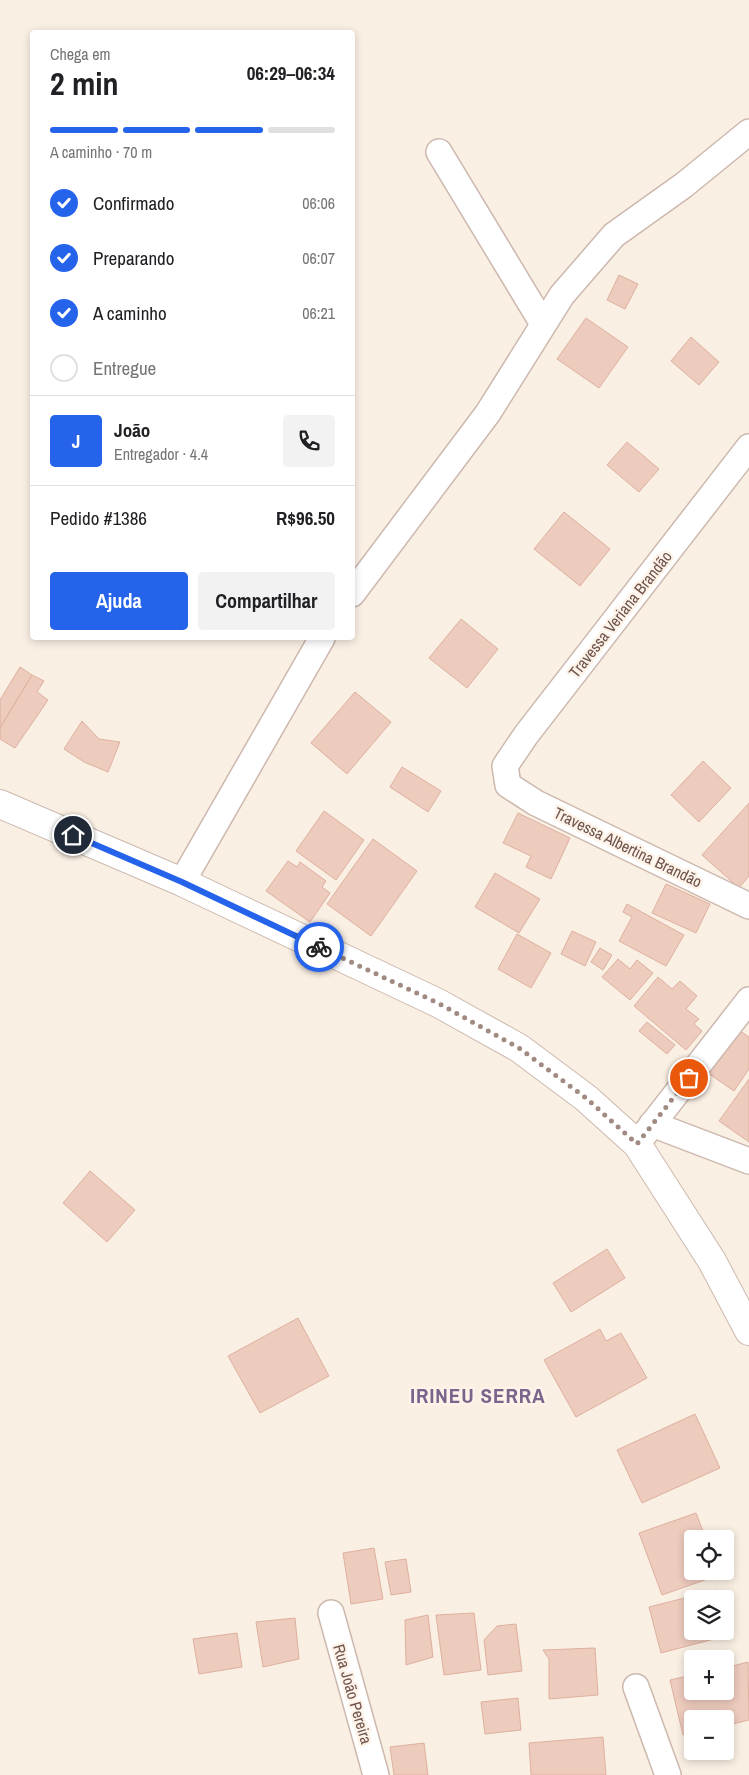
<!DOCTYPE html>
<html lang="pt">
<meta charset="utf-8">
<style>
body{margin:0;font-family:"Archivo Narrow",sans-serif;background:#f2f2f2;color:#202124;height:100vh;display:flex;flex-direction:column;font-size:19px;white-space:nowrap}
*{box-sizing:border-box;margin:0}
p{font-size:16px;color:#757577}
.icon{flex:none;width:28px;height:28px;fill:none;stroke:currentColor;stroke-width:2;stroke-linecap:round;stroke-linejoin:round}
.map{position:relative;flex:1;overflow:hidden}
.sheet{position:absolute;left:30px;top:30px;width:325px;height:610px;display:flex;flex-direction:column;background:#fff;border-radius:5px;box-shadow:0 2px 8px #0003}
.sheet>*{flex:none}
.tools{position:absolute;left:684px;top:1530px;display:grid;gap:10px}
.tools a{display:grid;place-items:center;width:50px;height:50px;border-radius:5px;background:#fff;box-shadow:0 2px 8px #0003;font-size:25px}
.pin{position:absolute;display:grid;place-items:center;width:42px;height:42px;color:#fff;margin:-21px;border:2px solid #fff;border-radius:50%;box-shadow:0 1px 5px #0007}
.courier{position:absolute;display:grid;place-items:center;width:50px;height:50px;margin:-25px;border:4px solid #2563eb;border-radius:50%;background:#fff;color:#222;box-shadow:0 1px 6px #0007}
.headline em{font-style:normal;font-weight:700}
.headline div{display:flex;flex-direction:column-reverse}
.headline{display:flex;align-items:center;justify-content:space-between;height:85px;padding:0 20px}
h1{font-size:32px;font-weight:700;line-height:38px}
.bar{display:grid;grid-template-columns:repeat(4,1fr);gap:8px 5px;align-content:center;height:60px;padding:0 20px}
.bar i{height:6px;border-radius:4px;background:#e0e0e0}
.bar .on{background:#2563eb}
.bar p{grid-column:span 4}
.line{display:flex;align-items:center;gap:12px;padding:0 20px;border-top:1px solid #e0e0e0}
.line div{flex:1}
.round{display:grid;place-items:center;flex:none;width:52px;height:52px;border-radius:5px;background:#f2f2f2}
ol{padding:0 20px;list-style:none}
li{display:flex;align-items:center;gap:15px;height:55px}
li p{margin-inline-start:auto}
li .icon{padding:5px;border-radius:50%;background:#2563eb;color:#fff;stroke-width:4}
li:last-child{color:#757577}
li i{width:28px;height:28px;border:2px solid #e0e0e0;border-radius:50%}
.cta{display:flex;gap:10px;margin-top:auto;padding:10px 20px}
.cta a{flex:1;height:58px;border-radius:5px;background:#2563eb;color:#fff;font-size:20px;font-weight:700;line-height:58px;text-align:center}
.cta a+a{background:#f2f2f2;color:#202124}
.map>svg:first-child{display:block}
.building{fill:#edcbbd;stroke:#deb09f}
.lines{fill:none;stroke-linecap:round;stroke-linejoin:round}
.minor-casing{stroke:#ccb8ae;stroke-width:28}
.tertiary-casing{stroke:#ccb8ae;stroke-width:30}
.minor{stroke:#fff;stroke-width:25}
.tertiary{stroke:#fff;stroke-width:28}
.done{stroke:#a08a81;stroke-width:5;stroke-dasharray:0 9}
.route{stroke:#2563eb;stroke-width:6}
.labels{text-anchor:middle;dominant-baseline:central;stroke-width:5;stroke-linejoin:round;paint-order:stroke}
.street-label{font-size:16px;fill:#6f544c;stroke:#fdf3e9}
.district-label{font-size:21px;font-weight:bold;letter-spacing:1px;fill:#7a648c;stroke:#fdf3e9}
</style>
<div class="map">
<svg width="749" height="1775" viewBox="0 0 749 1775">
<rect width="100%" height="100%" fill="#faefe3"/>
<g class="building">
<path d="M619,275l19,9 -13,25 -18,-9z"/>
<path d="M586,318l42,29 -29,41 -42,-29z"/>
<path d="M691,337l28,25 -20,23 -28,-24z"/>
<path d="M627,442l32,27 -20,23 -32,-27z"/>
<path d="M564,512l46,37 -30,37 -46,-37z"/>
<path d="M461,619l37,30 -31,39 -38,-30z"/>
<path d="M20,667l12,8 -32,53v-28z"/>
<path d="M32,675l12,6 -7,11 11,8 -33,48 -15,-9v-11z"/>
<path d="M355,692l36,30 -44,52 -36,-31z"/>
<path d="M82,721l17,18 21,3 -12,30 -24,-10 -20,-13z"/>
<path d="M703,761l28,27 -32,34 -28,-27z"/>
<path d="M402,767l39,24 -13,21 -38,-25z"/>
<path d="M749,803v73l-10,12 -37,-33z"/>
<path d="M324,811l40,29 -28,40 -40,-29z"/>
<path d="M518,813l52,25 -19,41 -25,-12 5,-11 -28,-13z"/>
<path d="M373,839l44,32 -46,65 -44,-32z"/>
<path d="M288,861l9,6 3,-5 26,19 -4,6 8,6 -20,29 -44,-31z"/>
<path d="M495,873l45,26 -21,34 -44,-26z"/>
<path d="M666,884l44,20 -14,29 -44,-20z"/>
<path d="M627,904l57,31 -18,31 -47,-25 13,-24 -9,-5z"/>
<path d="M572,931l24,11 -11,24 -24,-12z"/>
<path d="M517,934l34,19 -20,35 -33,-19z"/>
<path d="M600,948l12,7 -9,15 -12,-8z"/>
<path d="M618,959l12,10 7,-9 16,13 -23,27 -28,-23z"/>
<path d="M658,977l14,12 8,-8 17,15 -11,13 13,10 -5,5 8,7 -16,19 -52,-44z"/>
<path d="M647,1022l28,23 -8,9 -28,-23z"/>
<path d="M736,1028l13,9v32l-15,22 -29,-20z"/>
<path d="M749,1079v63l-30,-21z"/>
<path d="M90,1171l45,39 -28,32 -44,-39z"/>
<path d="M607,1249l18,29 -54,34 -18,-29z"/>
<path d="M298,1318l31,58 -69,37 -32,-57z"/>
<path d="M600,1329l6,12 15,-8 26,45 -71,39 -32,-57z"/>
<path d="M695,1414l25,54 -78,35 -25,-53z"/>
<path d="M696,1513l10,26h-14v32h26l1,4 -57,20 -23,-62z"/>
<path d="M374,1548l9,51 -32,5 -8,-51z"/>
<path d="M406,1559l5,33 -20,3 -6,-33z"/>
<path d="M716,1590l2,9h-26v32h33v-9l4,13 -68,18 -12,-46z"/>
<path d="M474,1613l7,57 -37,5 -8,-60z"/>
<path d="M428,1615l5,42 -27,8 -1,-45z"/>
<path d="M295,1618l4,41 -36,8 -7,-45z"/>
<path d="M516,1624l6,47 -34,4 -4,-35 13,-14z"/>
<path d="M237,1633l5,34 -43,7 -6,-35z"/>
<path d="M595,1648l3,47 -49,4v-40l-6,-9z"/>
<path d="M748,1662l1,58 -24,6v-7h-33v14l-9,2 -13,-55 22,-5v16h33v-23z"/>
<path d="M518,1698l3,32 -36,4 -4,-32z"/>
<path d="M603,1737l3,38h-75l-2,-32z"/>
<path d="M424,1743l4,32h-34l-4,-28z"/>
</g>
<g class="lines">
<defs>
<g id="minor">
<path d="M439,152l104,172"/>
<path d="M749,447l-223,288 -21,31 3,19 28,18 213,103"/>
<path d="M352,594l136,-181 74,-118 52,-60 70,-50 65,-53"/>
<path d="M182,882l140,-244"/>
<path d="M652,1124l97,37"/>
<path d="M637,1144l112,-144"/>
<path d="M331,1613l45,162"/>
<path d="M636,1687l32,88"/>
</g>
<path id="tertiary" d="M0,804l182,78 256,121 81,45 67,50 51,46 75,117 37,70"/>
</defs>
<use href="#minor" class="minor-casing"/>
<use href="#tertiary" class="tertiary-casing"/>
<use href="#minor" class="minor"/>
<use href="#tertiary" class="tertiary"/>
</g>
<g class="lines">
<path class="done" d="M319,947l119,56 81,45 67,50 51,46 52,-66"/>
<path class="route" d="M73,835l109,47 137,65"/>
</g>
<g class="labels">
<g class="street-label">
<text transform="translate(620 614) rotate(-52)">Travessa Veriana Brandão</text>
<text transform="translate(628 847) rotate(26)">Travessa Albertina Brandão</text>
<text transform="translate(353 1694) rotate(74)">Rua João Pereira</text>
</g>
<g class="district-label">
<text x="478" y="1395">IRINEU SERRA</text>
</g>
</g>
</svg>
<div class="tools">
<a><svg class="icon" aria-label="locate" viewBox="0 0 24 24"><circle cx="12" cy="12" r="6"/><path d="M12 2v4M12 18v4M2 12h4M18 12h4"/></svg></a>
<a><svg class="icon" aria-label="layers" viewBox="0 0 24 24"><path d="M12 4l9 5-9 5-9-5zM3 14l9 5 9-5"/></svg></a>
<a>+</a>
<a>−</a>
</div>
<div class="pin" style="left:689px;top:1078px;background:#ea580c"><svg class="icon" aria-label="bag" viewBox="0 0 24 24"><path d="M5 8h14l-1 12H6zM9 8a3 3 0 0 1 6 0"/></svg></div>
<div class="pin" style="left:73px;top:835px;background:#1f2937"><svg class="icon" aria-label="home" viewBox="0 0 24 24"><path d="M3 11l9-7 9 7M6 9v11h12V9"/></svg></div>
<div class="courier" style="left:319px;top:947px"><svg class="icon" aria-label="bike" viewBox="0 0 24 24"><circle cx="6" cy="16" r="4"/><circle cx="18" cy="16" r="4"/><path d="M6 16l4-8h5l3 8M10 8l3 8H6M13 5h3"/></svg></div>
<section class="sheet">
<div class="headline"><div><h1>2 min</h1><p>Chega em</p></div><em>06:29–06:34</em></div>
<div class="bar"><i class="on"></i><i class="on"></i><i class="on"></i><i></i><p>A caminho · 70 m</p></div>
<ol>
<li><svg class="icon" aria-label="check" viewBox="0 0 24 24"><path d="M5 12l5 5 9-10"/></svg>Confirmado<p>06:06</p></li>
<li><svg class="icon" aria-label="check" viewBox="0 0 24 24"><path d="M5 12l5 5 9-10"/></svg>Preparando<p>06:07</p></li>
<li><svg class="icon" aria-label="check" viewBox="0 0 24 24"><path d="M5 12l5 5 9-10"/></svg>A caminho<p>06:21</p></li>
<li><i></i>Entregue</li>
</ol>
<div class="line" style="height:90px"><b class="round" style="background:#2563eb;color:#fff">J</b><div><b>João</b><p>Entregador · 4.4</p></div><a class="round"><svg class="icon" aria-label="phone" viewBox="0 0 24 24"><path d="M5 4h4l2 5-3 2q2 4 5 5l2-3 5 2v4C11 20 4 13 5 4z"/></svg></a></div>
<div class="line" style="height:65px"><div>Pedido #1386</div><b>R$96.50</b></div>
<div class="cta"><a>Ajuda</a><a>Compartilhar</a></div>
</section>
</div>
